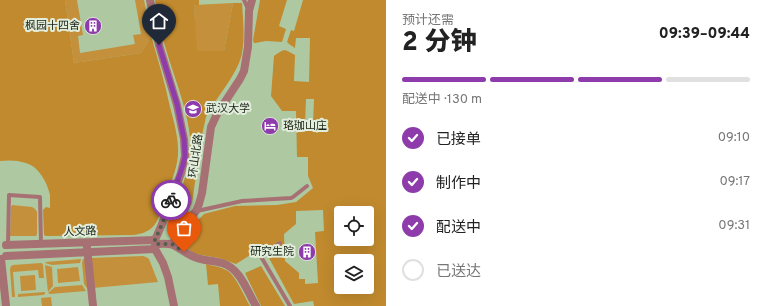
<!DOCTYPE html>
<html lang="zh">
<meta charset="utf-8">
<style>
body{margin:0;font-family:Overpass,"Noto Sans SC",sans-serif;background:#f6f6f6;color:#222;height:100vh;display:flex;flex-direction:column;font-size:15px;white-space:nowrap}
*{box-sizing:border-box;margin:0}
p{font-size:13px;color:#767676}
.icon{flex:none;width:22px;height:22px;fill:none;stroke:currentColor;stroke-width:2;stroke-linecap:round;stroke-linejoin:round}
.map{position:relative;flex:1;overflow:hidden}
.sheet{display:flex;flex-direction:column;background:#fff;width:380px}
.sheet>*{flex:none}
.tools{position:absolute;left:334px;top:206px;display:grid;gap:8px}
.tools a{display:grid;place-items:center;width:40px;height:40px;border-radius:4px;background:#fff;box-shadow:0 4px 16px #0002;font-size:20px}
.pin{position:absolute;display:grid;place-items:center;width:34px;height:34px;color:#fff;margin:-41px -17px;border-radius:50% 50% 50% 0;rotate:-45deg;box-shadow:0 0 4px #0007}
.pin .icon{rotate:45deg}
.courier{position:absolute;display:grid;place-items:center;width:40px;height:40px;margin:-20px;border:3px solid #8e3cac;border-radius:50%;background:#fff;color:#222;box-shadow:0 1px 5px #0007}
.headline em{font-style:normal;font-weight:800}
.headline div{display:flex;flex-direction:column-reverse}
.headline{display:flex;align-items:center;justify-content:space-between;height:68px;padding:0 16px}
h1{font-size:26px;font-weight:800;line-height:30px}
.bar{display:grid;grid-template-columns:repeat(4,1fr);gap:6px 4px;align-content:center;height:48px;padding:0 16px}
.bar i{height:5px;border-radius:3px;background:#e0e0e0}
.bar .on{background:#8e3cac}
.bar p{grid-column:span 4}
ol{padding:0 16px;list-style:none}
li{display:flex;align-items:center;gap:12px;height:44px}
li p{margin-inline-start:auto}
li .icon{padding:4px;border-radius:50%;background:#8e3cac;color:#fff;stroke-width:4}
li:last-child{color:#767676}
li i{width:22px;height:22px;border:2px solid #e0e0e0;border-radius:50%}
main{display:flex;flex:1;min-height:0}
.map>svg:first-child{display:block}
.built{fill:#aec9a2;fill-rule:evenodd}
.green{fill:#c5903b}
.forest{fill:#c18a2e;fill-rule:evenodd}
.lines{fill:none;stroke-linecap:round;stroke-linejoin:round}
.lane{stroke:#a77174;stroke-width:4}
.street{stroke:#a77174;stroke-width:8}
.done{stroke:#525f4c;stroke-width:4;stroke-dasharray:0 7.2}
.route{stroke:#8e3cac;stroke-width:5}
.labels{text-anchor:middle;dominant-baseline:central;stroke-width:4;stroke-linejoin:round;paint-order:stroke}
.poi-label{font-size:11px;fill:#1a2216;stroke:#e2eddc;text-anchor:end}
.street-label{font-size:11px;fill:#1a2216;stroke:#e2eddc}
</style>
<main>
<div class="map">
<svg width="386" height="306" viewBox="0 0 386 306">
<rect width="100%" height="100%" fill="#bad0b0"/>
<path class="built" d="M0,0h386v306h-386zM341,213h26v26h-26zM341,261h26v26h-26z"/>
<g class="green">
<path d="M65,0h12l6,35 -5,1 2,17 55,-9 -2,-9 8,-1 -6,-34h9l7,36 -10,17 -67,10z"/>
<path d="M233,3l-9,48h-28l-2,-46z"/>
<path d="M12,205l20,2 3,2 2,3v22l-1,2h-26l1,-29z"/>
<path d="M143,256l3,1 3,2 9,23 -65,6 -3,-30z"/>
<path d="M81,259l-1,4 -28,2 -7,-2 1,-1z"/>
<path d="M83,259h2l4,32 -5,-7 -2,-21z"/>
<path d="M41,263l2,1 1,14h-5l-1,-8 -25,2 2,25h-3l-2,-28 1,-3 2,-1z"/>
<path d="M45,265l7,2 1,19 -5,6z"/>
<path d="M78,267l2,14 -22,2 -1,-14z"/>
<path d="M35,275l1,15 -15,1 -1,-15z"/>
<path d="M82,285l4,6 -36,3 -2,-1 7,-6z"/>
<path d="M45,292v2l-2,1 -25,2v-3z"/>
<path d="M51,297l1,9h-10l-1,-8z"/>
</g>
<g class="forest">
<path d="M0,0h65l9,63 67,-10 10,-17c7,24 14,47 19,71 4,15 9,32 8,48 -1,15 -9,32 -14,47 -6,18 -8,30 -30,33l-88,1 -2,-1 -1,-25 3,-3 4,1c0,-5 0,-9 0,-13 -3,-13 -11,-28 -24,-32 -9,-3 -17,-3 -26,-2z"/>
<path d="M155,0h44v5h-5l3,46h27l9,-48h9c1,17 3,34 0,50 -3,18 -23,42 -33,58l-3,6 -4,18 -10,68 -7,13 -10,13 -6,-4 20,-59c8,-37 -14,-84 -24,-120 -5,-15 -7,-31 -10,-46z"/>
<path d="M260,0h27l-8,26 7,3 -4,13 -16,-1 -11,2h-1l-1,-3z"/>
<path d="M303,0h83v306h-72l-1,-5 -19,3 -31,-57 -27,17 -17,-6 -24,-4 -7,-5 -6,-5v-7l22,-23 31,-8 42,-1 19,-3 17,-14 -5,-12v-19h-11l-1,-46h-14l-11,-15 3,-40c11,-8 10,-7 21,-1l-1,26 15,1 1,-44h-14l-1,10 -6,-4 -2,-2 4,-12 3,1zM306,99h8l-1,25h-8zM323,210l1,21 -9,1 3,51 -13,1v-5h-6v-6l-14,-12 -1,-27 12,-10v-13zM341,213h26v26h-26zM341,261h26v26h-26z"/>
<path d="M206,264c7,2 16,3 22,7 9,7 16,25 22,35h-30l-2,-22 -10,1z"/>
<path d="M261,266l24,40h-24l-16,-33z"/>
</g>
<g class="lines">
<g class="lane">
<path d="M244,0l4,9"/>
<path d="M197,211l45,-10 49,-3 2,-1 14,-11"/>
<path d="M280,243l-20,12 30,51"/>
<path d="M8,245l1,-50 31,2 1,47"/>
</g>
<g class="street">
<path d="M150,0l9,45 18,60 7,34 1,17 -4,17 -19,51 -7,16v9l8,14 5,14 6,29"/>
<path d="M155,244c5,0 13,-1 18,1 7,3 12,8 19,11 9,5 20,4 30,7 18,5 25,28 34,43"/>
<path d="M172,244l12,-18 12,-15 3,-7 3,-11 9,-66 6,-13 23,-35 4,-8 4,-24 1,-36 3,-11"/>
<path d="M6,245l149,-5"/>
<path d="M87,247l6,59"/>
<path d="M6,256l149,-7"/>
<path d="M1,259l5,47"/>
</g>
</g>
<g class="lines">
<path class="done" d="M171,200l-9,24 -7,16v4h17l12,8"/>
<path class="route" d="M159,45l18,59 7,35 1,17 -2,9 -12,35"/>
</g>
<defs>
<symbol id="building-disc" viewBox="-11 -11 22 22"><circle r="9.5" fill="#8e3cac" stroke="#e2eddc"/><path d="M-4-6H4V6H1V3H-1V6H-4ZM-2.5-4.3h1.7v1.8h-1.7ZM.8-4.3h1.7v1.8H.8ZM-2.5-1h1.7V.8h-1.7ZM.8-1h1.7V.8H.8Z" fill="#fff"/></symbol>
<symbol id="university-disc" viewBox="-11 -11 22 22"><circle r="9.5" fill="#8e3cac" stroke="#e2eddc"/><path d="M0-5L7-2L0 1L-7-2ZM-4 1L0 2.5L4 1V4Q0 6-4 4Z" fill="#fff"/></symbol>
<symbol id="hotel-disc" viewBox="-11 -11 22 22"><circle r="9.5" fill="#8e3cac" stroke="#e2eddc"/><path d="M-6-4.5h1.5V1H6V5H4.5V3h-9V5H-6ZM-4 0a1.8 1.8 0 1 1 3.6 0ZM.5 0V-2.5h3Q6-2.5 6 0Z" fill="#fff"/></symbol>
</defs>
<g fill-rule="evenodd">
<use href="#building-disc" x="83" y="16" width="20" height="20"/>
<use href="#university-disc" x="183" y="99" width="20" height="20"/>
<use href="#hotel-disc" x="260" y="116" width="20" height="20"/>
<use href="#building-disc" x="297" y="242" width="20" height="20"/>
</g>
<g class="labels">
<g class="poi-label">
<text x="80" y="26">枫园十四舍</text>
<text x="206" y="109" text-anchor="start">武汉大学</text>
<text x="283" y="126" text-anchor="start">珞珈山庄</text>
<text x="294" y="252">研究生院</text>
</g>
<g class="street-label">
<text transform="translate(196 156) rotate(-82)">环山北路</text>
<text transform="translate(80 232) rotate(-2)">人文路</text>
</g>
</g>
</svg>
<div class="tools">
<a><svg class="icon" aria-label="locate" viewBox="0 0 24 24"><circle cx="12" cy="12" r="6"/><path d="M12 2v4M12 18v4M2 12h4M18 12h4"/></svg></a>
<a><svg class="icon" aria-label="layers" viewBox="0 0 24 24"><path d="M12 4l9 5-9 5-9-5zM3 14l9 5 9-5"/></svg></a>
</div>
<div class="pin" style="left:184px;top:252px;background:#ea580c"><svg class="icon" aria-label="bag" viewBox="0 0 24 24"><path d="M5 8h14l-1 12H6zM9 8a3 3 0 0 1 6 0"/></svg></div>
<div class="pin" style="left:159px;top:45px;background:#1f2937"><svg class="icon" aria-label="home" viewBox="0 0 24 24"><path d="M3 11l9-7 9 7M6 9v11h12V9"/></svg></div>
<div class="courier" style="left:171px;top:200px"><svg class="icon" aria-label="bike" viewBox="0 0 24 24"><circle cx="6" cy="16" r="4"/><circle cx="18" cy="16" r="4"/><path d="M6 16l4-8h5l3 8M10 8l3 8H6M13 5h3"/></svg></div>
</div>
<section class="sheet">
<div class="headline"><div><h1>2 分钟</h1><p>预计还需</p></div><em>09:39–09:44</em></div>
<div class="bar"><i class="on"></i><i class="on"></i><i class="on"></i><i></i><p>配送中 · 130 m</p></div>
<ol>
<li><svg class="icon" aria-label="check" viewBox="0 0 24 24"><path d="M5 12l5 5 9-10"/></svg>已接单<p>09:10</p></li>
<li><svg class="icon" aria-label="check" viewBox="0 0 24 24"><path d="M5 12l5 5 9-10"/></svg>制作中<p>09:17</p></li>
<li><svg class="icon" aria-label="check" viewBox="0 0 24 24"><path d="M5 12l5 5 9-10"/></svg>配送中<p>09:31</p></li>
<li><i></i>已送达</li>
</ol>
</section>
</main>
